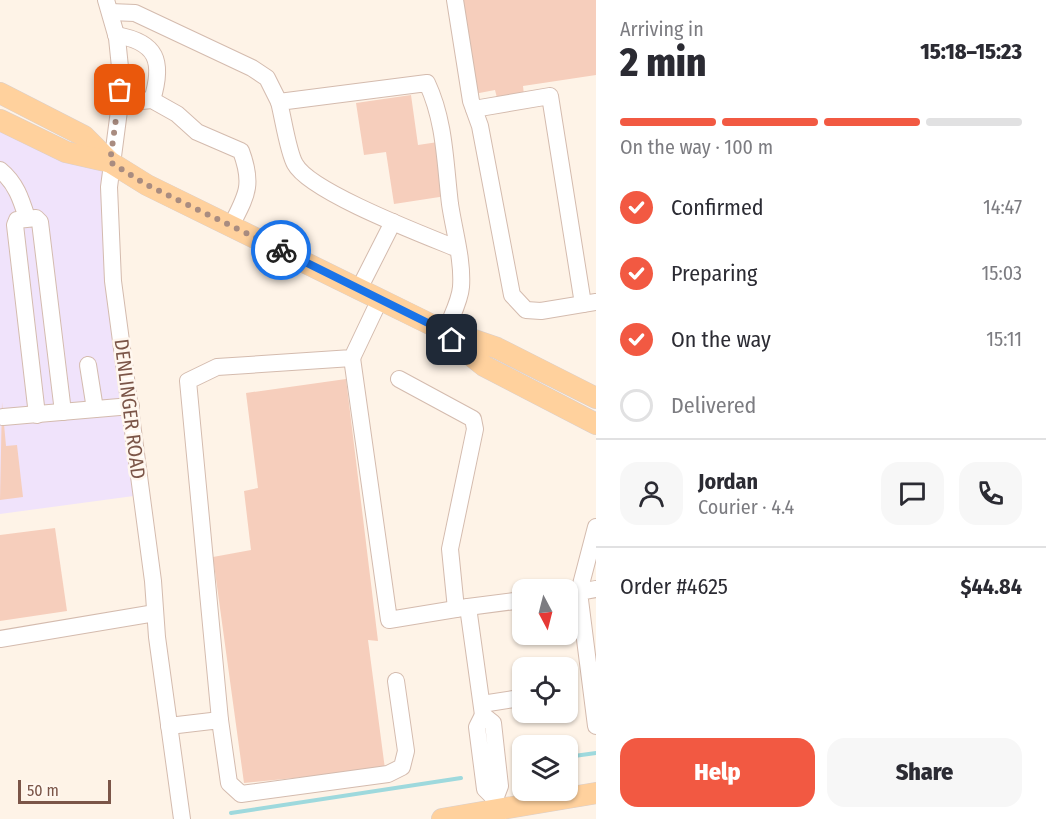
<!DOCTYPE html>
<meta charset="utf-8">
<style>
body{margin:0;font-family:"Fira Sans Condensed",sans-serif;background:#f7f7f7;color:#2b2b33;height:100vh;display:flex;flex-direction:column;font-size:22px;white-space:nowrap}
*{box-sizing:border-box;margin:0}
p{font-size:20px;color:#7c7c81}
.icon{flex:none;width:33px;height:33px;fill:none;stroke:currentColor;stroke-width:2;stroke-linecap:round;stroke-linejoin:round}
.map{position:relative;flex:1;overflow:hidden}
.sheet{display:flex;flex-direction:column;background:#fff;width:450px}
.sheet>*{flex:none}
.needle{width:39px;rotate:173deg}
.fabs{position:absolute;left:512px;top:579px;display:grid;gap:12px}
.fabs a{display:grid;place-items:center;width:66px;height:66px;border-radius:12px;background:#fff;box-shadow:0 2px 4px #0004;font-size:30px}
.scale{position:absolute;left:18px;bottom:15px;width:93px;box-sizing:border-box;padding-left:6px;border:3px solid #7b5548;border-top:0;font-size:16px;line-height:21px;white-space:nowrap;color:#7b5548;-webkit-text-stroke:4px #fff7ef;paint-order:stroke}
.pin{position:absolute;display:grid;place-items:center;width:51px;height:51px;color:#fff;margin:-26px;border-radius:12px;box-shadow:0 3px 9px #0006}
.courier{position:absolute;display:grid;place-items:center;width:60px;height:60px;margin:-30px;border:4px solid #1a73e8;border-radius:50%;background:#fff;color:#222;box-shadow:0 2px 8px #0007}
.headline em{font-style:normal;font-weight:800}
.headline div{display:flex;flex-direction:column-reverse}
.headline{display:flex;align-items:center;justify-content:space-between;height:102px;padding:0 24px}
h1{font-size:39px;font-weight:800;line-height:45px}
.bar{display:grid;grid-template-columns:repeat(4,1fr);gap:9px 6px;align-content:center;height:72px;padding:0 24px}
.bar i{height:8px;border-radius:4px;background:#e1e1e2}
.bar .current{background:#f25942}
.bar p{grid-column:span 4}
.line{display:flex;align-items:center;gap:15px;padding:0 24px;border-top:2px solid #e1e1e2}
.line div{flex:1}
.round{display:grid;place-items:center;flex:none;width:63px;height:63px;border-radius:18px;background:#f7f7f7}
ol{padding:0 24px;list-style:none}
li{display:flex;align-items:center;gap:18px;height:66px}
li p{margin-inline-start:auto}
li .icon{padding:6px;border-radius:50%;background:#f25942;color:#fff;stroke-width:4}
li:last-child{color:#7c7c81}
li i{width:33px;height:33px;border:3px solid #e1e1e2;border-radius:50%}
.action{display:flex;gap:12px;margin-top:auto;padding:12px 24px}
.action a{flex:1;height:69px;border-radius:18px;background:#f25942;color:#fff;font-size:24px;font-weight:800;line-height:69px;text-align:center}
.action a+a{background:#f7f7f7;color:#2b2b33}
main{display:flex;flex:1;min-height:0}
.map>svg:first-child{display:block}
.education{fill:#f0e3fb}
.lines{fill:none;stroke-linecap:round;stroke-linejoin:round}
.stream{stroke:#9ed9dd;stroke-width:4}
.building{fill:#f6cebc}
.minor-casing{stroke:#d4bbae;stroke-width:18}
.major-casing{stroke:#dacfcc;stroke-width:22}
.minor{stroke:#fff;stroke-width:16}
.major{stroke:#ffd19d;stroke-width:21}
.done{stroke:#a98c80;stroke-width:6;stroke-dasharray:0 10.8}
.route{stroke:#1a73e8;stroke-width:8}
.labels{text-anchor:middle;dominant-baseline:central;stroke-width:5;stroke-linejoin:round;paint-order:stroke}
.street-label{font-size:20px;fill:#7b5548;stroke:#fff7ef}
</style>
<main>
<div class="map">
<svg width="596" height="819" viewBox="0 0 596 819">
<rect width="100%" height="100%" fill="#fef3e7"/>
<path class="education" d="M0,120l110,42 31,333 -141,19z"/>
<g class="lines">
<g class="stream">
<path d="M567,757l29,-4"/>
<path d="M518,765l4,-1"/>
<path d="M231,813l230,-35"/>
</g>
</g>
<g class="building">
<path d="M461,0h135v75l-73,11 1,9 -27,3 -2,-8 -21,4z"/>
<path d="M411,95l7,50 20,-3 8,54 -52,8 -8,-52 -22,3 -8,-52z"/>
<path d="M346,379l32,262 -10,-1 17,129 -141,14 -31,-226 38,-7 -7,-59 14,-3 -12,-95z"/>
<path d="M2,402l4,44 11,-1 6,52 -23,3z"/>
<path d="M55,528l12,83 -67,10v-86z"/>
</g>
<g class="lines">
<defs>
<g id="minor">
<path d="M106,0l11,38 4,39 -1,26 -11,84 4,94 40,300 4,56 25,182"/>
<path d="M455,0l16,101 9,25 32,169 14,15 15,1 55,-9"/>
<path d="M110,12l25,1 117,55 15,10 12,24"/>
<path d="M116,35c41,7 48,26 36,65"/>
<path d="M120,103l32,-3 25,14 20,18 44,19c13,35 5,45 -10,75"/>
<path d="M474,109l76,-13 33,208"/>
<path d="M0,170c16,13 21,29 27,48"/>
<path d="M359,289l34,-67"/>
<path d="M446,331c5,-14 14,-30 15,-44 2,-27 -7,-56 -11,-83 -5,-41 -5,-83 -23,-121l-148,19c4,15 9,50 16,62 15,28 129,71 163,85"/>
<path d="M352,358l37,262 79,-13"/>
<path d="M88,365l7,44"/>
<path d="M399,379l74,40 2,10 -25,120 6,60"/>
<path d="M37,415l-22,-190 2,-5 19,-2 4,4 23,190"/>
<path d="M3,417l128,-11"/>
<path d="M596,589l-17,3 17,134"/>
<path d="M567,593l12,-1 17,-65"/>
<path d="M0,639l155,-26"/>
<path d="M482,704l32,-5"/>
<path d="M483,715l-15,-108 54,-7"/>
<path d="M220,720l-32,-339 29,-14 135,-9 28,-59"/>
<path d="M169,726l51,-6 9,63 12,11 147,-20 14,-7 4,-16 -10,-70"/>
<path d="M495,799l-10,-10 -8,-62 6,-12 10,8 7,63 -5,13 3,20"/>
</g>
<g id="major">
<path d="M0,93l84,43 26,26 37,23 289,142 61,21 99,50"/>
<path d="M0,120l66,32 44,10"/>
<path d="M448,337l36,29 112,58"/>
<path d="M442,819l154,-26"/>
</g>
</defs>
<use href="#minor" class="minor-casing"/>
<use href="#major" class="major-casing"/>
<use href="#minor" class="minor"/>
<use href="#major" class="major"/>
</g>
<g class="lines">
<path class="done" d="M120,90l-10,72 37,23 134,65"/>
<path class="route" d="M281,250l155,77 16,13"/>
</g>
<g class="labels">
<g class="street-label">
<text transform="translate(130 409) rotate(83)">DENLINGER ROAD</text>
</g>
</g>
</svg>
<div class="fabs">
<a><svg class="needle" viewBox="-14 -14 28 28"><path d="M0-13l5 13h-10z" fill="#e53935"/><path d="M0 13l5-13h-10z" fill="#7c7c81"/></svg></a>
<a><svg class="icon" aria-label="locate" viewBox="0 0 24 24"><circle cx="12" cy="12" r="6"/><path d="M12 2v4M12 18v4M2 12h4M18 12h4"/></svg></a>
<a><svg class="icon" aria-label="layers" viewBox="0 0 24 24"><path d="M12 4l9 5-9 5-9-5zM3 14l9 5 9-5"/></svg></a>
</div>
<div class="scale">50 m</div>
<div class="pin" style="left:120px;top:90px;background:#ea580c"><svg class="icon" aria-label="bag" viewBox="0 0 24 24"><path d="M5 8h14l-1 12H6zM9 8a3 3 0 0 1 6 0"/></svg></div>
<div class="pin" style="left:452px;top:340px;background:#1f2937"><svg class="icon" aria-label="home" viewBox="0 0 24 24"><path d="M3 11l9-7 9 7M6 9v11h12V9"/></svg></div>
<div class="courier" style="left:281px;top:250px"><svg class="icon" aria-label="bike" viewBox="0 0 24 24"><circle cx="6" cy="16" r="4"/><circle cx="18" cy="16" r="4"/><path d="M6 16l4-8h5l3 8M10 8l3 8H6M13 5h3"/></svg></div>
</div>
<section class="sheet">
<div class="headline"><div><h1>2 min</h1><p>Arriving in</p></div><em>15:18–15:23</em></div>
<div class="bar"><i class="current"></i><i class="current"></i><i class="current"></i><i></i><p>On the way · 100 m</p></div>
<ol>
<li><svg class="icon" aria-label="check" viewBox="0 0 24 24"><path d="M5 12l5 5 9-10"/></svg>Confirmed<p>14:47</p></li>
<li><svg class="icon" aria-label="check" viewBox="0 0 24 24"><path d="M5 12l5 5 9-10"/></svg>Preparing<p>15:03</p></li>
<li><svg class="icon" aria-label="check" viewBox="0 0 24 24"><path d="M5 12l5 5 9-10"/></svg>On the way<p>15:11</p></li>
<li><i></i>Delivered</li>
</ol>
<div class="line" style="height:108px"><a class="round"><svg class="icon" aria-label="person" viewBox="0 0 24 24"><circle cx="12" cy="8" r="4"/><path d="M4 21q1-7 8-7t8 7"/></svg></a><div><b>Jordan</b><p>Courier · 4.4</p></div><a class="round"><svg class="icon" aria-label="chat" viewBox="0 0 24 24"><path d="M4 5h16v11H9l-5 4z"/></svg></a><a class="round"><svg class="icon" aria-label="phone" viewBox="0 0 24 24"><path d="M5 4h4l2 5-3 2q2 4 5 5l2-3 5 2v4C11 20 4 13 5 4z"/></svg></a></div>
<div class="line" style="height:78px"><div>Order #4625</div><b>$44.84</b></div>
<div class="action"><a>Help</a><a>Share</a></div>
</section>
</main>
